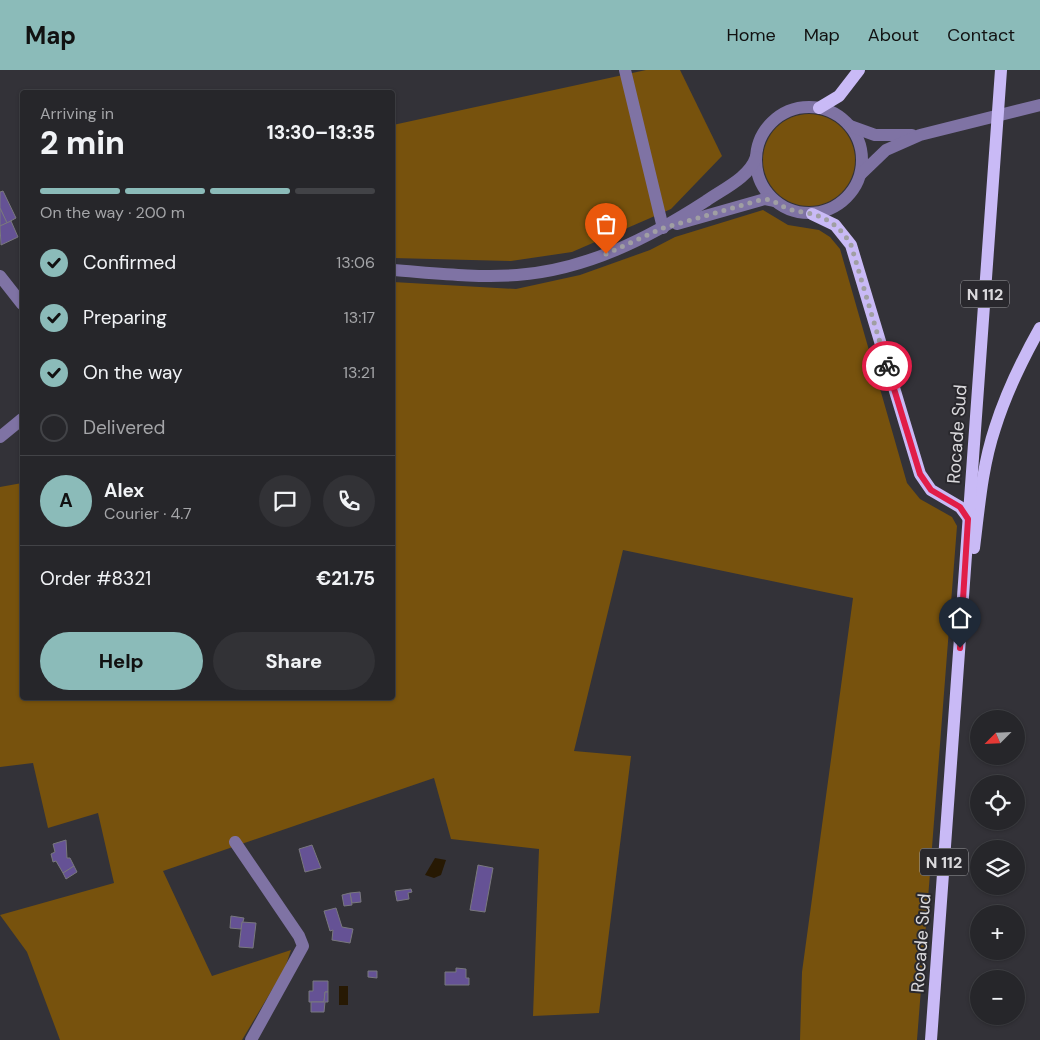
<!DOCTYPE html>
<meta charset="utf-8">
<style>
body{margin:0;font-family:"DM Sans",sans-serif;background:#323236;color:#f1f3f6;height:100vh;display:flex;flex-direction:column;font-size:19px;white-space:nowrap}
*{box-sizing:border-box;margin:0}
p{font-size:16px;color:#a4a5a8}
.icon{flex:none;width:28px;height:28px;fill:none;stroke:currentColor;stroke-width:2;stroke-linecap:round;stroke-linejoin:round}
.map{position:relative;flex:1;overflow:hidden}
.drawer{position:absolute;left:20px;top:20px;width:375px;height:610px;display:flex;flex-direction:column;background:#26262a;border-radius:5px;box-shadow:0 1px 4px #0004,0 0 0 1px #424347}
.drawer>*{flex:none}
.needle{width:32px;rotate:246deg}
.tools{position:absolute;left:970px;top:640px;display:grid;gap:10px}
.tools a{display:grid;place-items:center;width:55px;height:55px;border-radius:50%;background:#26262a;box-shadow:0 1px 4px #0004,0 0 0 1px #424347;font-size:25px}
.pin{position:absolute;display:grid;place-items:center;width:42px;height:42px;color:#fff;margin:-51px -21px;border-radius:50% 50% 50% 0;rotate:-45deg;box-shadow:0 0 5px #0007}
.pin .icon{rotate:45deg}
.courier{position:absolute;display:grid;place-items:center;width:50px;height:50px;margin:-25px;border:4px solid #e11d48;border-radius:50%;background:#fff;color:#222;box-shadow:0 1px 6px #0007}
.head em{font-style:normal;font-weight:800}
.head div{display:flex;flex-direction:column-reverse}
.head{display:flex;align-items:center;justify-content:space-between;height:85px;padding:0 20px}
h1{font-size:32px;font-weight:800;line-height:38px}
.bar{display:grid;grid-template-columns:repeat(4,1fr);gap:8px 5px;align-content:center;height:60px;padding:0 20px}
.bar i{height:6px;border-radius:4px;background:#424347}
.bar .on{background:#8bbbb9}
.bar p{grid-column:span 4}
.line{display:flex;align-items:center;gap:12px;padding:0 20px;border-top:1px solid #424347}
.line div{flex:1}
.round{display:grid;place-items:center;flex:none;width:52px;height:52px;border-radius:26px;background:#323236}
ol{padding:0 20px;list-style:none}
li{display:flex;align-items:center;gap:15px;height:55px}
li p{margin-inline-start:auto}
li .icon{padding:5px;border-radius:50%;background:#8bbbb9;color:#111;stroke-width:4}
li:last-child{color:#a4a5a8}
li i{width:28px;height:28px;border:2px solid #424347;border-radius:50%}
.button{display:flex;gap:10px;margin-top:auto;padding:10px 20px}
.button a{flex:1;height:58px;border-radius:30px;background:#8bbbb9;color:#111;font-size:20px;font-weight:800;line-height:58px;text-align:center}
.button a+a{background:#323236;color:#f1f3f6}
header{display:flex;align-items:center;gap:30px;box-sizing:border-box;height:70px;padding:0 25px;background:#8bbbb9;color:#111}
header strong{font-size:24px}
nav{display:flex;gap:28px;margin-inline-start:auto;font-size:18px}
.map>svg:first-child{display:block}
.green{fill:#77520d}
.water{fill:#271903}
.building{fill:#655295;stroke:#79787e}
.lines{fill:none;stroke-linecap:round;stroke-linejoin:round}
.minor{stroke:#7f73a4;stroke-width:12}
.major{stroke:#c9baf6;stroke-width:12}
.done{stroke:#a09fa3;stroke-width:5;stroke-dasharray:0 9}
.route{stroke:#e11d48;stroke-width:6}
.labels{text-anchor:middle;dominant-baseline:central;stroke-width:4;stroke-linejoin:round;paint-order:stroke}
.shield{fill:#29282d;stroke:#a5a4a8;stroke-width:1}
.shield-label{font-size:16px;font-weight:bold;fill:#dad9dc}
.street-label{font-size:18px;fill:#dad9dc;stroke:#29282d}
</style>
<header>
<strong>Map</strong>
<nav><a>Home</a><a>Map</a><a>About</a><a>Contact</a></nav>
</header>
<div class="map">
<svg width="1040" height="970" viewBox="0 0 1040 970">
<rect width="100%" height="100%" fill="#333238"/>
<g class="green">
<path d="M646,0h34l42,86 -51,53 -99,43 -61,9 -118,-3v-133z"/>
<circle cx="809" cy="90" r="46"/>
<path d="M763,140l25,15 31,5 11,7 10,12 67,234 13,16 32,18 5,9 -40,514h-117l2,-68 51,-374 -230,-48 -49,201 57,5 -32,257 -66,3 6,-167 -88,-10 -17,-61 -271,93 49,105 79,-26 -6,18 -43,72h-182l-33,-88 -27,-37 114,-32 -16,-70 -50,15 -15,-65 -33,4v-280l22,-4v215h370l1,-416 123,7 64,-14 70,-25 25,-13z"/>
</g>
<g class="water">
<path d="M435,788l11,2 -5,15 -7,3 -9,-3z"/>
<rect x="339" y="916" width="9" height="19"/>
</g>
<g class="building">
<path d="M3,121l13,27 -9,5 -7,-15v-16z"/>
<path d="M0,138l7,15 -7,3z"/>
<path d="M11,151l7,16 -17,8 -1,-19z"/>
<path d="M66,770l1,18h3l4,8 -11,7 -7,-12 -3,1 -2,-8 4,-2 -2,-8z"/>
<path d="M312,775l9,23 -16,4 -6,-23z"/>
<path d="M478,795l15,3 -8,44 -15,-2z"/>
<path d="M74,796l3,6 -11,7 -3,-6z"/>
<path d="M411,819l1,3 -4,1 1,6 -12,2 -2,-10z"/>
<path d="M360,822l1,10 -9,1 -2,-10z"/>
<path d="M350,823l2,12 -8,1 -2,-11z"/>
<path d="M336,838l6,19 11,2 -3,14 -18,-3 1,-10 -3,1 -6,-20z"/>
<path d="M231,846l13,2 -3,11 -11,-1z"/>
<path d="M242,852l14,1 -3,25 -14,-1z"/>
<path d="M456,898l10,1v9h3v7h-24v-13h11z"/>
<path d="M368,901h9v7l-9,-1z"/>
<path d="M313,911h15v11h-3l-1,10h-15v-11h4z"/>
<path d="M325,922h3v10h-3l-1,10h-13v-10h13z"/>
</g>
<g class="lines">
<g class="minor">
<path d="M625,0l38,158"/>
<circle cx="809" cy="90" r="53"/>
<path d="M850,56l25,9h37"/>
<path d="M861,104l25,-24 34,-15 120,-30"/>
<path d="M677,154l88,-25 10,2"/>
<path d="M392,200c42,3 84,8 125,5 69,-5 132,-37 189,-74 17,-12 43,-23 50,-44"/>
<path d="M0,206l22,28"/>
<path d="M0,367l22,-18"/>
<path d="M235,772l64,94 4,10 -52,94"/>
</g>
<g class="major">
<path d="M819,38l20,-12 20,-26"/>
<path d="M812,144l23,11 16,20 69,229 11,16 29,17 9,12"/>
<path d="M974,478c5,-40 8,-81 21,-120 11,-35 27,-68 45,-100"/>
<path d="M931,970l70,-970"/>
</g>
</g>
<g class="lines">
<path class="done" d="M606,184l57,-26 101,-29c11,1 16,7 25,10 8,3 16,3 23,5 17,4 31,16 39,31l36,121"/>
<path class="route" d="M887,296l33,108 11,16 29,17 8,12 -8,129"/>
</g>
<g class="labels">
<g class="shield">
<rect x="961" y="210.5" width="48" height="27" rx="4"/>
<rect x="920" y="778.5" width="48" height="27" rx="4"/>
</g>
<g class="shield-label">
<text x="985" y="224">N 112</text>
<text x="944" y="792">N 112</text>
</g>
<g class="street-label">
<text transform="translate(957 364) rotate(-86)">Rocade Sud</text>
<text transform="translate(921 873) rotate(-86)">Rocade Sud</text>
</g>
</g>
</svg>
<div class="tools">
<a><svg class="needle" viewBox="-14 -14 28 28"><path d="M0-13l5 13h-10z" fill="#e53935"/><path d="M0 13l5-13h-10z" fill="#a4a5a8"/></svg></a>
<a><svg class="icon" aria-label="locate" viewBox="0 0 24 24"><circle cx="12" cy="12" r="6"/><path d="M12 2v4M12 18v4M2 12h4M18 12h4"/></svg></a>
<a><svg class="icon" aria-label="layers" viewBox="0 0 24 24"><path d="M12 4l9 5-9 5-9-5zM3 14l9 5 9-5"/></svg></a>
<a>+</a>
<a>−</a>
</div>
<div class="pin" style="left:606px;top:184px;background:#ea580c"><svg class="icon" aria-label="bag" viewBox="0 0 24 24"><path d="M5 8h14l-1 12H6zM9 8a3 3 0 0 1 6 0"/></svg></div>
<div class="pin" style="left:960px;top:578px;background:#1f2937"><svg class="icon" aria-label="home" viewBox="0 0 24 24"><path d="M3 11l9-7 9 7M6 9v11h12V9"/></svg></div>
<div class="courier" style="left:887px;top:296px"><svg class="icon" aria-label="bike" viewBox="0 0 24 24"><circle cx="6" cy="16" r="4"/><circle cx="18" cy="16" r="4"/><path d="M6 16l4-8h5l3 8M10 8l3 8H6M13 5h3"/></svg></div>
<section class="drawer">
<div class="head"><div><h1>2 min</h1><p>Arriving in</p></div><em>13:30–13:35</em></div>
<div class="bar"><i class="on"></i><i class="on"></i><i class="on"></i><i></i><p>On the way · 200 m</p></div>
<ol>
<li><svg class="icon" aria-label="check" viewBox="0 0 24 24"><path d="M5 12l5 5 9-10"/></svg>Confirmed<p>13:06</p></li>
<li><svg class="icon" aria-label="check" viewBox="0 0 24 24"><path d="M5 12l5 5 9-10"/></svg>Preparing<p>13:17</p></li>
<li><svg class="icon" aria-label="check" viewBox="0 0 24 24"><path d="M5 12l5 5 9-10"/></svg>On the way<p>13:21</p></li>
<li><i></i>Delivered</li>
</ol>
<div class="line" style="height:90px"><b class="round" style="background:#8bbbb9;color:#111">A</b><div><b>Alex</b><p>Courier · 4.7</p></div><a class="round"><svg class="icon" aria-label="chat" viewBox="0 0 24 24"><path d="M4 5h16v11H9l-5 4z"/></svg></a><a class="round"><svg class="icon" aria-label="phone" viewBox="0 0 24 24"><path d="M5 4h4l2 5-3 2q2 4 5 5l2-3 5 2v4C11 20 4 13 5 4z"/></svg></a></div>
<div class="line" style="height:65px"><div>Order #8321</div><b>€21.75</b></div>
<div class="button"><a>Help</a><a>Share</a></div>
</section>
</div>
